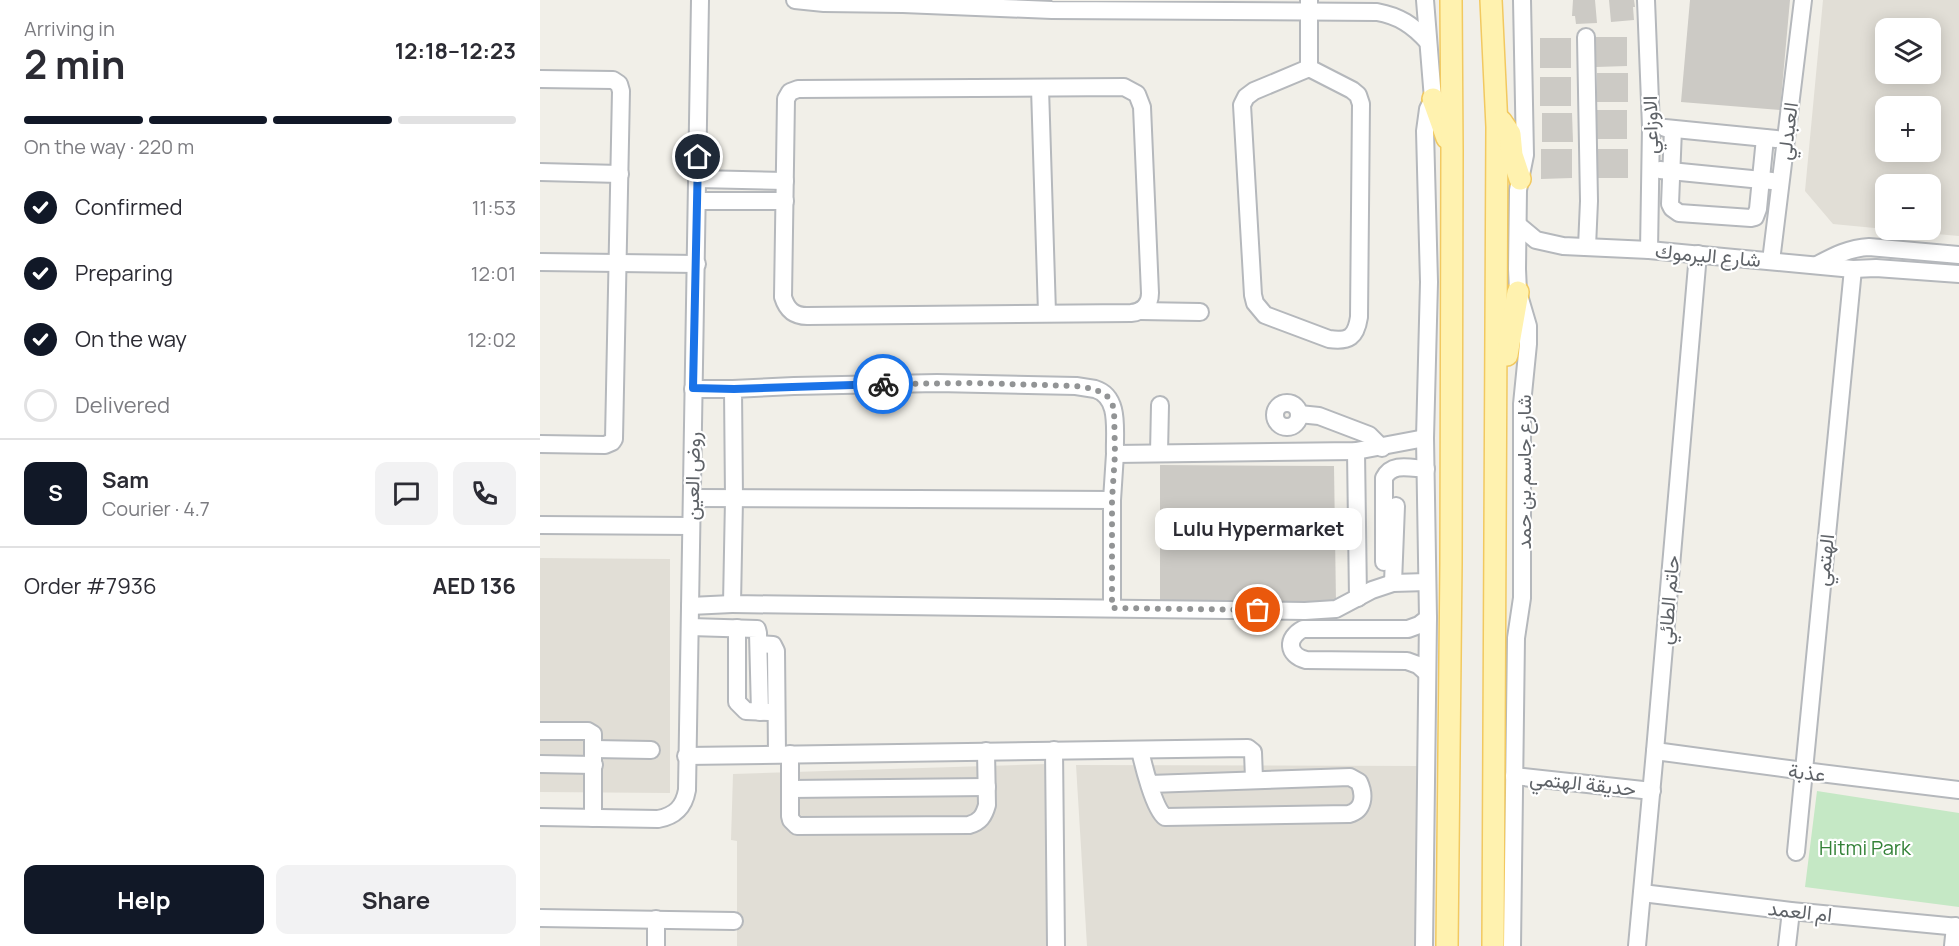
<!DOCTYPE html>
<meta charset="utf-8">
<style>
body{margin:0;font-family:Manrope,Vazirmatn,sans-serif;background:#f2f2f3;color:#2b2b33;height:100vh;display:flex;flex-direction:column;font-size:22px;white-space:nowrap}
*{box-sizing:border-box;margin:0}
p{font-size:20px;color:#7c7c81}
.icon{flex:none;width:33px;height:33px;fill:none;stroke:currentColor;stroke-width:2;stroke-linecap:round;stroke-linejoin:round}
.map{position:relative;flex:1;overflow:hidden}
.panel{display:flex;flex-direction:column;background:#fff;width:540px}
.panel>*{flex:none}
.tools{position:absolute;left:1335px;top:18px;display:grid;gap:12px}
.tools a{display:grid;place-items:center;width:66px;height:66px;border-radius:12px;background:#fff;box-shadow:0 3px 15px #0003;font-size:30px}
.pin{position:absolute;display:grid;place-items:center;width:51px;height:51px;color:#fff;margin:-26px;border:3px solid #fff;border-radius:50%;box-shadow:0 2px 6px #0007}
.courier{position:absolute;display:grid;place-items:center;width:60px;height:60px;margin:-30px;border:4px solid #1a73e8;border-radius:50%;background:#fff;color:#222;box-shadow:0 2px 8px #0007}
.bubble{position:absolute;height:42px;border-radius:12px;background:#fff;box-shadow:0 3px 15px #0003;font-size:20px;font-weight:700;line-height:42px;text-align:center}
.summary em{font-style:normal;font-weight:700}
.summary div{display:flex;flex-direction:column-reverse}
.summary{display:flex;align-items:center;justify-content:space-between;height:102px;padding:0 24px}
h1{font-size:39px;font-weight:700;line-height:45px}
.bar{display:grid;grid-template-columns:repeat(4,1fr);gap:9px 6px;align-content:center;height:72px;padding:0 24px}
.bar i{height:8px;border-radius:4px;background:#e1e1e2}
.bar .current{background:#111827}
.bar p{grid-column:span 4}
.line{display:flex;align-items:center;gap:15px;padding:0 24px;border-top:2px solid #e1e1e2}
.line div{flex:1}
.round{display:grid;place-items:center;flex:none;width:63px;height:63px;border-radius:12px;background:#f2f2f3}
ol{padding:0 24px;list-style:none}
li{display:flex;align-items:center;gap:18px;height:66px}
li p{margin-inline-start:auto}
li .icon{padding:6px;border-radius:50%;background:#111827;color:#fff;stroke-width:4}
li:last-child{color:#7c7c81}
li i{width:33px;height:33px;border:3px solid #e1e1e2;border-radius:50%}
.primary-button{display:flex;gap:12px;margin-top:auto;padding:12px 24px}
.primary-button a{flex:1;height:69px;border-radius:12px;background:#111827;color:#fff;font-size:24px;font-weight:700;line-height:69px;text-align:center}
.primary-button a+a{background:#f2f2f3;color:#2b2b33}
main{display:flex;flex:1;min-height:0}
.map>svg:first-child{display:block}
.education{fill:#e1ded6;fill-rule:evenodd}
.green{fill:#c5e8c5}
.building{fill:#cccac5}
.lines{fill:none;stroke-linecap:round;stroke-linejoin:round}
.minor-casing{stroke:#b5b8bc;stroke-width:20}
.major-casing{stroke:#f2c960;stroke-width:24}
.minor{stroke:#fff;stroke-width:16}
.major{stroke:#fff2af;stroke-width:21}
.done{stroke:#929495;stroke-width:6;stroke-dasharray:0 10.8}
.route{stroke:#1a73e8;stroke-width:8}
.labels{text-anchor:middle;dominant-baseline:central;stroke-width:4.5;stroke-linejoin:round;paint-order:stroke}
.street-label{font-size:20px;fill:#5f6368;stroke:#fff}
.park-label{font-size:20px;fill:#348238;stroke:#fff}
</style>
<main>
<section class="panel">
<div class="summary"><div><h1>2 min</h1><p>Arriving in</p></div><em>12:18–12:23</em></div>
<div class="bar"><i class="current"></i><i class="current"></i><i class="current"></i><i></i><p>On the way · 220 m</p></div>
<ol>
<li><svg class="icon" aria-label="check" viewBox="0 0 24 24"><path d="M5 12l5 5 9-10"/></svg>Confirmed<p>11:53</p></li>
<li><svg class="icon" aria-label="check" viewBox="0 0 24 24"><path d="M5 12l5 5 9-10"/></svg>Preparing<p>12:01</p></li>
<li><svg class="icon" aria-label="check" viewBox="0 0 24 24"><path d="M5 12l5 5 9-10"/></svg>On the way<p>12:02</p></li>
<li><i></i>Delivered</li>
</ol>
<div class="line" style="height:108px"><b class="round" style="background:#111827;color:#fff">S</b><div><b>Sam</b><p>Courier · 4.7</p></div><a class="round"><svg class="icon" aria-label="chat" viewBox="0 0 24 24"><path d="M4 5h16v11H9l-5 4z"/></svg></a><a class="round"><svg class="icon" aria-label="phone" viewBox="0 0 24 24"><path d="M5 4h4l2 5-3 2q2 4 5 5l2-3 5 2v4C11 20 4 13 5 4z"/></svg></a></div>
<div class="line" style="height:78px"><div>Order #7936</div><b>AED 136</b></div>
<div class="primary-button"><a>Help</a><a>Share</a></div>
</section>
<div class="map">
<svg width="1419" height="946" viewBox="0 0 1419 946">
<rect width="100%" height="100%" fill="#f1efe8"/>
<g class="education">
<path d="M1283,0h136v236l-67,-6h38v-46h-44l-1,45 -52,-5 -28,-33zM1390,28v46h-44v-46zM1390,106v46h-44v-46z"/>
<path d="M0,558l130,1v234l-130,-1z"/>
<path d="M507,764l10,182h-320v-105l-6,-1 2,-66z"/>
<path d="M536,765l341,1 6,180h-336z"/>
</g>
<path class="green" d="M1277,791l142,22v94l-154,-20z"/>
<g class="building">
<path d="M1033,0h22l2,23 -21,1 -1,-8h-3z"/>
<path d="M1069,0h25l1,7h-2l1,13 -23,2z"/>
<path d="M1150,0h100l-10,110 -99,-8z"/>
<path d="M1056,37h31v29l-31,1z"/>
<rect x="1000" y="38" width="31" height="30"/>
<rect x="1057" y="73" width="31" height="29"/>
<rect x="1000" y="77" width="31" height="29"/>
<rect x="1056" y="110" width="31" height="29"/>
<path d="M1002,113h30l1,29h-31z"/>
<path d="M1001,149h31v29l-31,1z"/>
<rect x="1057" y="149" width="31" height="29"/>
<path d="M620,465l174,1 2,137h-176z"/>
</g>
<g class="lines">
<defs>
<g id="minor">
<path d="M255,0l29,3 79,1 149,6 325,2c22,4 36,13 51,30"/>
<path d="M769,0v68"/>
<path d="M1106,0l5,127 -2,123"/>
<path d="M1046,37l3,164 -2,46"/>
<path d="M769,68l43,22 6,5 3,9 -2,213c-3,20 -10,25 -30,22l-64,-24 -10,-12 -2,-8 -11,-190 4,-8 8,-6z"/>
<path d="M0,79l73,1 6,4 2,7 -7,348 -2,3 -7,3 -65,-1"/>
<path d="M584,87l13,7 5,13 8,186c0,12 -7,19 -19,20l-324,3c-13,0 -20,-6 -24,-19l3,-198 4,-7 8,-3z"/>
<path d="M500,88l7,225"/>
<path d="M1125,128l111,11"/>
<path d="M1133,129l-3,75 2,4 7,5 72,5 4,-1 3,-8 7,-71"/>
<path d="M1120,170l112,11"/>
<path d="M0,172l80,2"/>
<path d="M158,179l87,2"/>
<path d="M158,201h87"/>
<path d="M978,225l18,15 27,6 86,4 204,19 23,-1 83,6"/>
<path d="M1231,261l32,-261"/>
<path d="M0,262l157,2"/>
<path d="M1277,265c17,-9 32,-17 52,-18l90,8"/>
<path d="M600,311l60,1"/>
<path d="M153,389h40"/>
<circle cx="747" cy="415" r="12"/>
<path d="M759,414l20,2 50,19 13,13"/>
<path d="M885,438l-69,13 -241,3c-1,-22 6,-57 -20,-65 -6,-1 -13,-2 -19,-3l-139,-3 -143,3 -61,3 1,110 -2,105 573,7 31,-2 36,-19 21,-7 34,-1"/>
<path d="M816,451l2,147"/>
<path d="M619,453l1,-48"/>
<path d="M152,498l420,2v108"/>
<path d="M572,500l3,-46"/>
<path d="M0,525l151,1"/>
<path d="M844,562v-84c8,-16 26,-10 42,-9"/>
<path d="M853,583l3,-77"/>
<path d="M150,606l42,-2"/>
<path d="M150,627l67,2 1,4 2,79"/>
<path d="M197,628v74l9,9 23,1"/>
<path d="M219,644l14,1 3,6 1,103"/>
<path d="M887,673l-9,-8 -11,-4 -101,-1c-19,-5 -20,-22 -3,-31h105l11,-4 9,-7"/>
<path d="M0,731h48l5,3v84"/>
<path d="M54,749l57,1"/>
<path d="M514,750l2,196"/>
<path d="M600,750c3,14 14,59 25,67l184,-3c15,-4 16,-19 10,-32l-9,-5 -200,7"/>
<path d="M1115,751l149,20 155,19"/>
<path d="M250,754v62l1,4 6,6 172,-1c11,-3 15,-9 18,-20l-1,-54"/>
<path d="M146,756l562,-8 5,4 1,27"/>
<path d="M0,764l54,1"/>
<path d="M974,776l138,15"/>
<path d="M250,789l197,-2"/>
<path d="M0,817l118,2c17,-3 26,-12 29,-29l13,-790"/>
<path d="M1256,852l57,-583"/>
<path d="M1102,893l149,18 168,16"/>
<path d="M0,918l194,3"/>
<path d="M116,946v-27"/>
<path d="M884,946l4,-328 -3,-180 4,-156 -4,-151 3,-22 5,-10 -8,-99"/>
<path d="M972,946l4,-308 6,-40v-194l6,-60v-18l-10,-34 -1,-23 1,-79 7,-35 -3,-155"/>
<path d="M1097,946l18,-195 43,-497"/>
<path d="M1247,946l4,-35"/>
<path d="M1413,946l2,-20"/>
</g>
<g id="major">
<path d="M951,0l6,127 -4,819"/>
<path d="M893,99l14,39"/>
<path d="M961,121l9,13 2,21 8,24"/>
<path d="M967,355l11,-63"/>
<path d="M907,946l4,-383 1,-413 -1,-150"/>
</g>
</defs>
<use href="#minor" class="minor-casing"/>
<use href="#major" class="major-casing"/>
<use href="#minor" class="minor"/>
<use href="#major" class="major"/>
</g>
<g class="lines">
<path class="done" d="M343,384l90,-1 103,3 19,3 13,8 6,11 1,46 -3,46v108l146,2"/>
<path class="route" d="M158,157l-5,231 41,1 149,-5"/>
</g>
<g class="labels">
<g class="street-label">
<text transform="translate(1110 125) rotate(-91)">الاوزاعي</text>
<text transform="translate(1247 131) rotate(-83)">العبدلي</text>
<text transform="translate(1168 255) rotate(5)">شارع اليرموك</text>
<text transform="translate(983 472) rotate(-90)">شارع جاسم بن حمد</text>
<text transform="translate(152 476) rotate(-89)">روض العين</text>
<text transform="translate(1284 560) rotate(-84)">الهتمي</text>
<text transform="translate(1128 600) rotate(-85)">حاتم الطائي</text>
<text transform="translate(1267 772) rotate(7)">عذبة</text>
<text transform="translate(1043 783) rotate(6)">حديقة الهتمي</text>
<text transform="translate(1260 911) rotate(6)">ام العمد</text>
</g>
<g class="park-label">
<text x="1325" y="847">Hitmi Park</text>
</g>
</g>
</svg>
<div class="tools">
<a><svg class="icon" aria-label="layers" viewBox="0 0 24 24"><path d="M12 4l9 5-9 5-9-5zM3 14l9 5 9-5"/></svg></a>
<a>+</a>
<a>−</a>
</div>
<div class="pin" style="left:718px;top:610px;background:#ea580c"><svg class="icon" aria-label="bag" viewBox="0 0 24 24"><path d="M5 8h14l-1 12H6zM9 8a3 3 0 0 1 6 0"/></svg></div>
<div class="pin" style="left:158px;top:157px;background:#1f2937"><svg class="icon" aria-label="home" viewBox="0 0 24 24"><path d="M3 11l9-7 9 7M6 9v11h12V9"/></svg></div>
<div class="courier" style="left:343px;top:384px"><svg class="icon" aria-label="bike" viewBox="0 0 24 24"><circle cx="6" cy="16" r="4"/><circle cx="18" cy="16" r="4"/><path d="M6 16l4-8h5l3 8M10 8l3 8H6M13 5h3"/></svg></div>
<div class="bubble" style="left:615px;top:508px;width:207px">Lulu Hypermarket</div>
</div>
</main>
